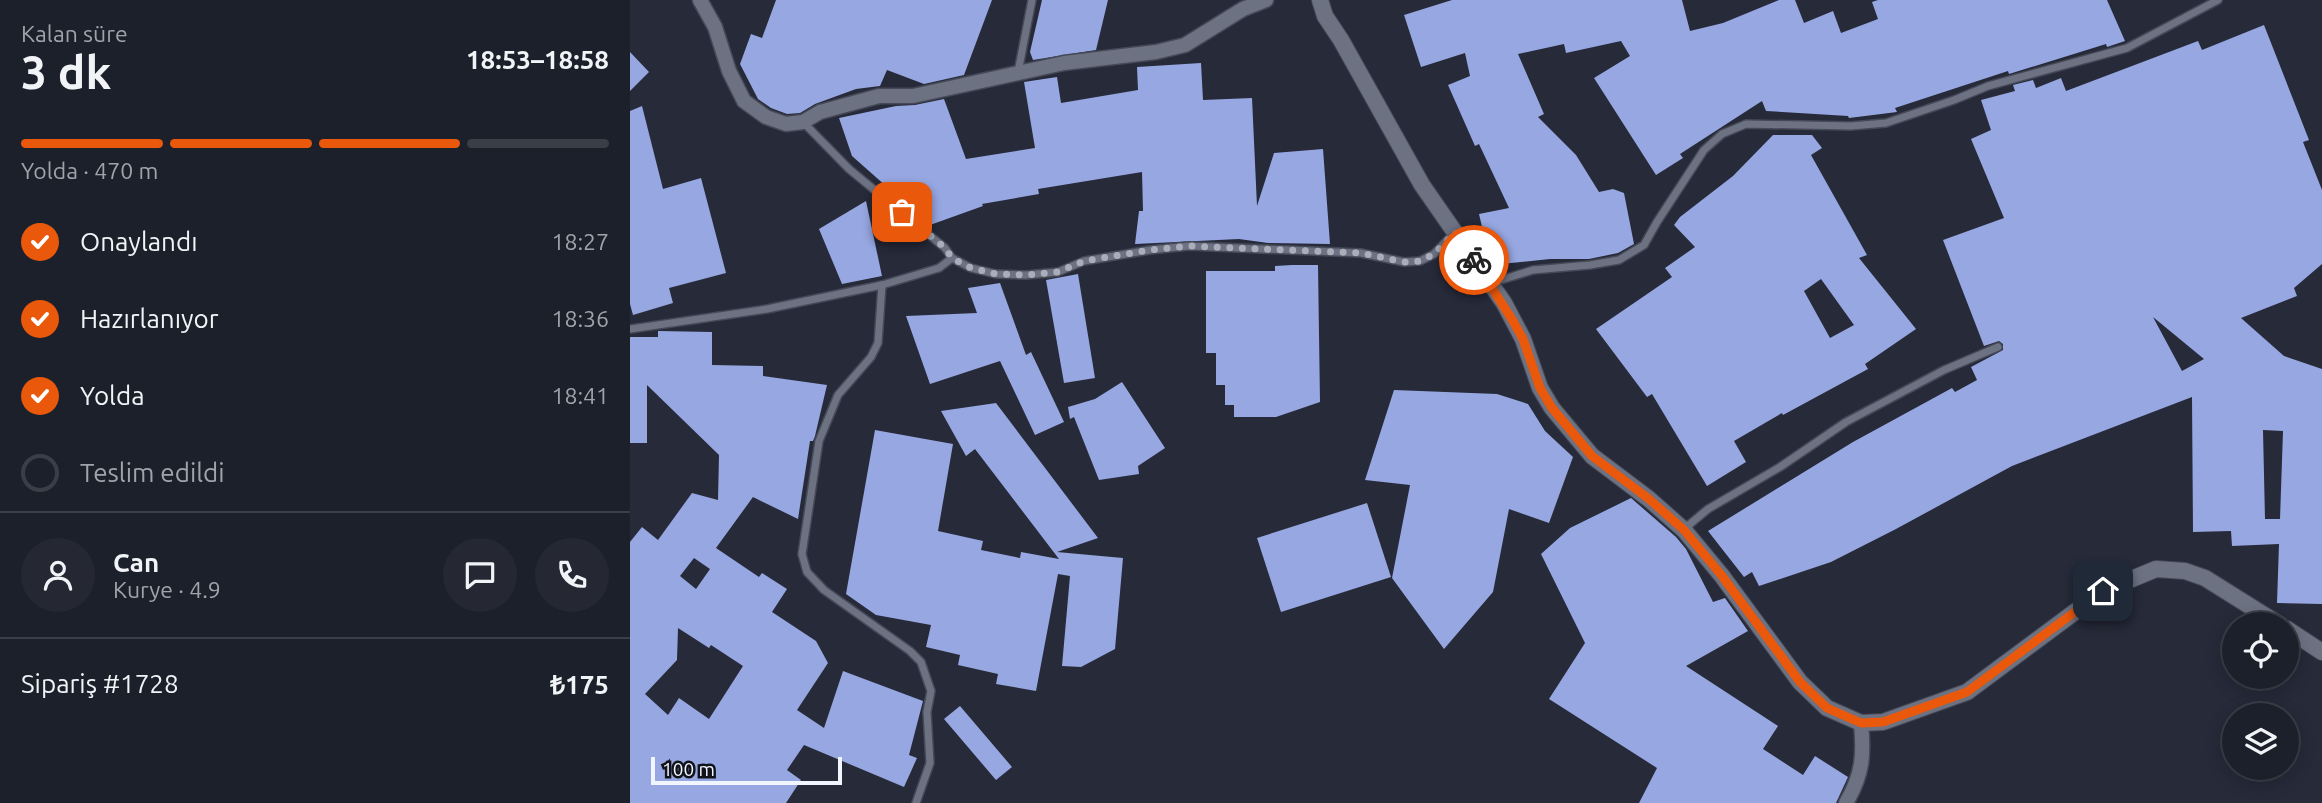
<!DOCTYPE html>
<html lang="tr">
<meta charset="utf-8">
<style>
body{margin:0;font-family:Ubuntu,sans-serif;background:#252833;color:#f1f3f6;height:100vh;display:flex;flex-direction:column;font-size:26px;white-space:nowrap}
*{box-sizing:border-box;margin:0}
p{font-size:23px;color:#a0a3a9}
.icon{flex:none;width:38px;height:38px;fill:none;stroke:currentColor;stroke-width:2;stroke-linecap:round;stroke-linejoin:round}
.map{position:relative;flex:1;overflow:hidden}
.sheet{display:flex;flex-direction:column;background:#1c202b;width:630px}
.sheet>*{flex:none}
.tools{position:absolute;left:1592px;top:612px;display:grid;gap:14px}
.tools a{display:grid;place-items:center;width:77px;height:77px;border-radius:50%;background:#1c202b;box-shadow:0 4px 18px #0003,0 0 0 2px #3a3e47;font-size:35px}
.scale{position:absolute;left:21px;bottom:18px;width:191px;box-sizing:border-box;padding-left:7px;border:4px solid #f1f5ff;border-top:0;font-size:19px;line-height:24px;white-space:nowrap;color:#f1f5ff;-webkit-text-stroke:5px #11131a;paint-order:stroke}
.pin{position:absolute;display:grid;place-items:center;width:60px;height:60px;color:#fff;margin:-30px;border-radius:14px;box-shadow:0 4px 10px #0006}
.courier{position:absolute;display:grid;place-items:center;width:70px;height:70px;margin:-35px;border:5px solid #ea580c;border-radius:50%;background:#fff;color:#222;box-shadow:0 2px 9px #0007}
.overview em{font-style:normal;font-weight:600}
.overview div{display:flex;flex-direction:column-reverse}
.overview{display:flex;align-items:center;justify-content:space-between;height:119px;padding:0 21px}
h1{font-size:46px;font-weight:600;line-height:52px}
.bar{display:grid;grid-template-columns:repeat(4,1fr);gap:10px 7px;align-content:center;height:84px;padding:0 21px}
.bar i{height:9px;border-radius:5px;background:#3a3e47}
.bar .on{background:#ea580c}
.bar p{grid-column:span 4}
.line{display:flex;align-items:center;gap:18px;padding:0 21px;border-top:2px solid #3a3e47}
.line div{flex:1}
.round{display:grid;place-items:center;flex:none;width:74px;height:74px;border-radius:37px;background:#252833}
ol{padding:0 21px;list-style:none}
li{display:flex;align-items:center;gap:21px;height:77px}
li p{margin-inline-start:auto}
li .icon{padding:7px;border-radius:50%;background:#ea580c;color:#fff;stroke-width:4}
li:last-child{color:#a0a3a9}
li i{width:38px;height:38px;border:4px solid #3a3e47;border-radius:50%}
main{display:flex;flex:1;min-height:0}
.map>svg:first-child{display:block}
.building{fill:#97a7e1;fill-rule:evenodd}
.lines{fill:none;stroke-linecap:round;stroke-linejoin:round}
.service-casing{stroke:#454856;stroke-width:10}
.minor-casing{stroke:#454856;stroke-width:17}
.tertiary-casing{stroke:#454856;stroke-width:18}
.service{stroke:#6d7283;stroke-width:7}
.minor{stroke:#6d7283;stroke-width:14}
.tertiary{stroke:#6d7283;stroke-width:16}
.done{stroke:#aaaeba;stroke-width:7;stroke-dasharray:0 12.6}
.route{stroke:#ea580c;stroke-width:9}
</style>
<main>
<section class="sheet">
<div class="overview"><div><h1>3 dk</h1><p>Kalan süre</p></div><em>18:53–18:58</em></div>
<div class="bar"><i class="on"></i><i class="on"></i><i class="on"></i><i></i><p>Yolda · 470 m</p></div>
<ol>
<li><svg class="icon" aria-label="check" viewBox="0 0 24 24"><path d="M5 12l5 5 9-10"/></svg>Onaylandı<p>18:27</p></li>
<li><svg class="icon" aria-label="check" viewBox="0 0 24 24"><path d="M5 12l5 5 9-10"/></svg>Hazırlanıyor<p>18:36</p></li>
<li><svg class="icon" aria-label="check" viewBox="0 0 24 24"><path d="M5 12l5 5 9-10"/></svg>Yolda<p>18:41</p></li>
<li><i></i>Teslim edildi</li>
</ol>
<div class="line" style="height:126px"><a class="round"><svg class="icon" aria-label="person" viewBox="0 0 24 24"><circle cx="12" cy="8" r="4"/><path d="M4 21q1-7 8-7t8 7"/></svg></a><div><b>Can</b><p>Kurye · 4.9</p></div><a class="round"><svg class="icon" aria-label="chat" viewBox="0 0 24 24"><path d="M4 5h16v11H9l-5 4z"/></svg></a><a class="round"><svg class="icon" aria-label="phone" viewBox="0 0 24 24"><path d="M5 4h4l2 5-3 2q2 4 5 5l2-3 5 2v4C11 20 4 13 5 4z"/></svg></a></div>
<div class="line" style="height:91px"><div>Sipariş #1728</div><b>₺175</b></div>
</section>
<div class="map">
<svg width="1692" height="803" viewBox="0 0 1692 803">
<rect width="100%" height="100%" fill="#262a39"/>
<g class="building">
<path d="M146,0h216l-28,75 -40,9 -37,-14 -7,16 -24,3 -41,15 -15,9 -13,1 -16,-6 -13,-9 -18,-35 11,-30 11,4z"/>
<path d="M412,0h66l-12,50 -63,10 -3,-8z"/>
<path d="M822,0h230l8,31 33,-8 56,-23h16l9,23 29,-12 8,22 37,-14 -6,-17 6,-2h229l18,41 -18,6 -1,-3 -97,30 -1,-3 -113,37 2,4 -48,6 -1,-2 -82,-5 -4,-10 -82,53 3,4 -27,17 -62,-97 36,-22 -9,-15 -55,12 -2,-9 -46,10 26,60 -6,3 38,38 23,37 14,-3 11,4 10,51 -16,9 -29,6h-39l-59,6 -12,-51 30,-6 -30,-64 -4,2 -27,-61 22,-9 -5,-23 -44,14 -17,-52z"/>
<path d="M1634,25l45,115 -6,2 19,48v74l-28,24 3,8 -56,22 43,38 38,13v235l-45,-1 2,-59 -47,2 -1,-15 -38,1 -1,-135 -180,69 -116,63 -65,33 -72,24 -7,-14 -8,5 -36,-46 145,-89 99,-54 3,4 22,-12 -6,-13 32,-17v-6l-4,-3 -15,5 -41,-106 61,-22 -33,-79 20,-9 -10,-30 34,-9 -2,-6 20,-5 3,8 25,-10 5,13 132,-50 4,9zM1523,317l51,42 -22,12zM1633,430l20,1 -3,88h-15z"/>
<path d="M0,52l19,20 -19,19z"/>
<path d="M571,63l2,37 49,-2 5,108 17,-53 49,-4 7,95 -62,-1 -29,-4 -104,5 4,-33h4l-1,-39 -104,17 1,5 -57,10 1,2 -53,19 -78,-69 -13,-38 57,-12 19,-1 29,-6 22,60 69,-11 -11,-66 33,-5 4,26 77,-13 -1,-23z"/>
<path d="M12,106l21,83 38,-11 25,95 -57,15 4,15 -40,12 -3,-11v-193z"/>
<path d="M1143,135h39l10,13 -11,7 56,100 -8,3 57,71 -51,35 3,5 -85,46 -1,-2 -48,28 12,21 -39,24 -55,-92 -5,3 -51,-68 76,-52 -7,-9 30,-21 -21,-22 6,-8 53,-41zM1191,279l33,46 -24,13 -26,-47z"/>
<path d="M236,201l16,75 -40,8 -23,-55z"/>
<path d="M662,265h26l2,137 -44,15h-42v-12h-9v-20h-9v-32h-10v-82h69v-5z"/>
<path d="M448,274l17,104 -31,5 -18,-103z"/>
<path d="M370,283l26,72 5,-3 33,70 -29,13 -35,-74 -70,23 -24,-68 71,-3 -9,-25z"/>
<path d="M28,331l54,1v33l51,1v10l64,9 -12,51 -2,5h-3l-12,78 -45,-22 -37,51 43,29 3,-4 25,16 -15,23 44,29 12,22 -31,47 27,18 19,-57 80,30 -14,54 8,3 -13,29 -100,-42 -17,25 14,10 -15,23h-156v-261l12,-15 16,13 34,-47 26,7 1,-45 -72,-70v58h-17v-106h28zM64,558l16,11 -14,20 -16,-13zM48,628l31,20 2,-3 32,21 -34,53 -30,-21 -11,17 -23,-21 32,-34z"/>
<path d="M492,382l43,66 -27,18 1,8 -40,6 -25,-63 -4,2 -2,-12 27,-8z"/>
<path d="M764,390l103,4 31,10 17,27 28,26 -24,66 -40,-14 -16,83 -49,57 -52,-71 18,-93 -45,-5z"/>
<path d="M366,403l102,135 -41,14 66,6 -8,91 -34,18 -19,-1 8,-90 -12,-2 -22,117 -40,-7 2,-10 -40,-9 2,-10 -34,-8 5,-22 -55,-10 -30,-21 29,-164 78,14 -15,87 45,10 -2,9 39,8 1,-6 38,7 -84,-110 -9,7 -25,-45z"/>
<path d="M1001,498l45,39 10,12 27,53 12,-4 23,33 -62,35 92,60 -15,23 40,26 12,-19 33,21 -12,26h-197l18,-35 -108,-69 36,-56 -44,-89 29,-26z"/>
<path d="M737,503l24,74 -110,35 -24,-74z"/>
<path d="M330,706l52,61 -16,13 -52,-61z"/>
</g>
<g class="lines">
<defs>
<g id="service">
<path d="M388,72l14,-72"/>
<path d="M173,122l46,47 96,79 7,10 19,10 25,6 30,1 32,-3 26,-11 66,-11 39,-4 172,7 43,9 16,-1 14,-7 20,-21"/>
<path d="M861,283l42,-13 57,-5 29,-5 25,-15 13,-23 47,-72 18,-16 24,-10 105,2 35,-3 68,-23 34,-14 139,-38 91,-48"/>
<path d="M252,285l-4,58 -7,14 -33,38 -19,46 -17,113 5,18 17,18 86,61 11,11 10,29 -4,21 3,51 -14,40"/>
<path d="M0,329l137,-20 115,-24 57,-17 13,-10"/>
<path d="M1054,529l24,-20 72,-42 66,-45 98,-52 54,-23"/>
</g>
<g id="minor">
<path d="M70,0l15,27 14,44 15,30 22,16 20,7 17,-2 17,-10 59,-16h34l151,-33 92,-11 29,-7 58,-36 23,-9"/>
<path d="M1216,803c17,-29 18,-48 15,-80"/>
</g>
<g id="tertiary">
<path d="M690,0l5,16 16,24 81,145 82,118 19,36 17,49 12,20 40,48 57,43 35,31 38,46 78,106 27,26 34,15 22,-1 84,-30 136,-101 53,-22 29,2 20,7 75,47"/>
<path d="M1657,629l35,23"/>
</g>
</defs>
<use href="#service" class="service-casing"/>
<use href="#minor" class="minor-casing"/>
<use href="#tertiary" class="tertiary-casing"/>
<use href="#service" class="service"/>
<use href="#minor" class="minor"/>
<use href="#tertiary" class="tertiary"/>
</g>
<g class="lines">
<path class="done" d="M272,212l43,36 7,10 19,10 25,6 30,1 32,-3 26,-11 66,-11 39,-4 172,7 43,9 16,-1 14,-7 21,-22 19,28"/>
<path class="route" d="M844,260l39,61 10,18 17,49 12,20 40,48 57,43 35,31 38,46 78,106 27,26 34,15 22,-1 84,-30 136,-101"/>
</g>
</svg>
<div class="tools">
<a><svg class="icon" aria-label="locate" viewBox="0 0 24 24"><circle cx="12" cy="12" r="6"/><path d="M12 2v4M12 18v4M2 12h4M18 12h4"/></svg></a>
<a><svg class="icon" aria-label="layers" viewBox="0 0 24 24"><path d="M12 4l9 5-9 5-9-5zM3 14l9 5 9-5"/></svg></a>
</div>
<div class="scale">100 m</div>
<div class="pin" style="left:272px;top:212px;background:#ea580c"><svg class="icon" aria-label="bag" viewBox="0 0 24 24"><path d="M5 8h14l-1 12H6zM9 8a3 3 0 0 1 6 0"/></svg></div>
<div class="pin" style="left:1473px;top:591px;background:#1f2937"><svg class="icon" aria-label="home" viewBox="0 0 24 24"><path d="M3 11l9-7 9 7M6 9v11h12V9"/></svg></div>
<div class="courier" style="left:844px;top:260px"><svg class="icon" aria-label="bike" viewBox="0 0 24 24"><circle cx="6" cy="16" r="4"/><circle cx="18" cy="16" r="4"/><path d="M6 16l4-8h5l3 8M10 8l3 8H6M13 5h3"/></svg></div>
</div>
</main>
